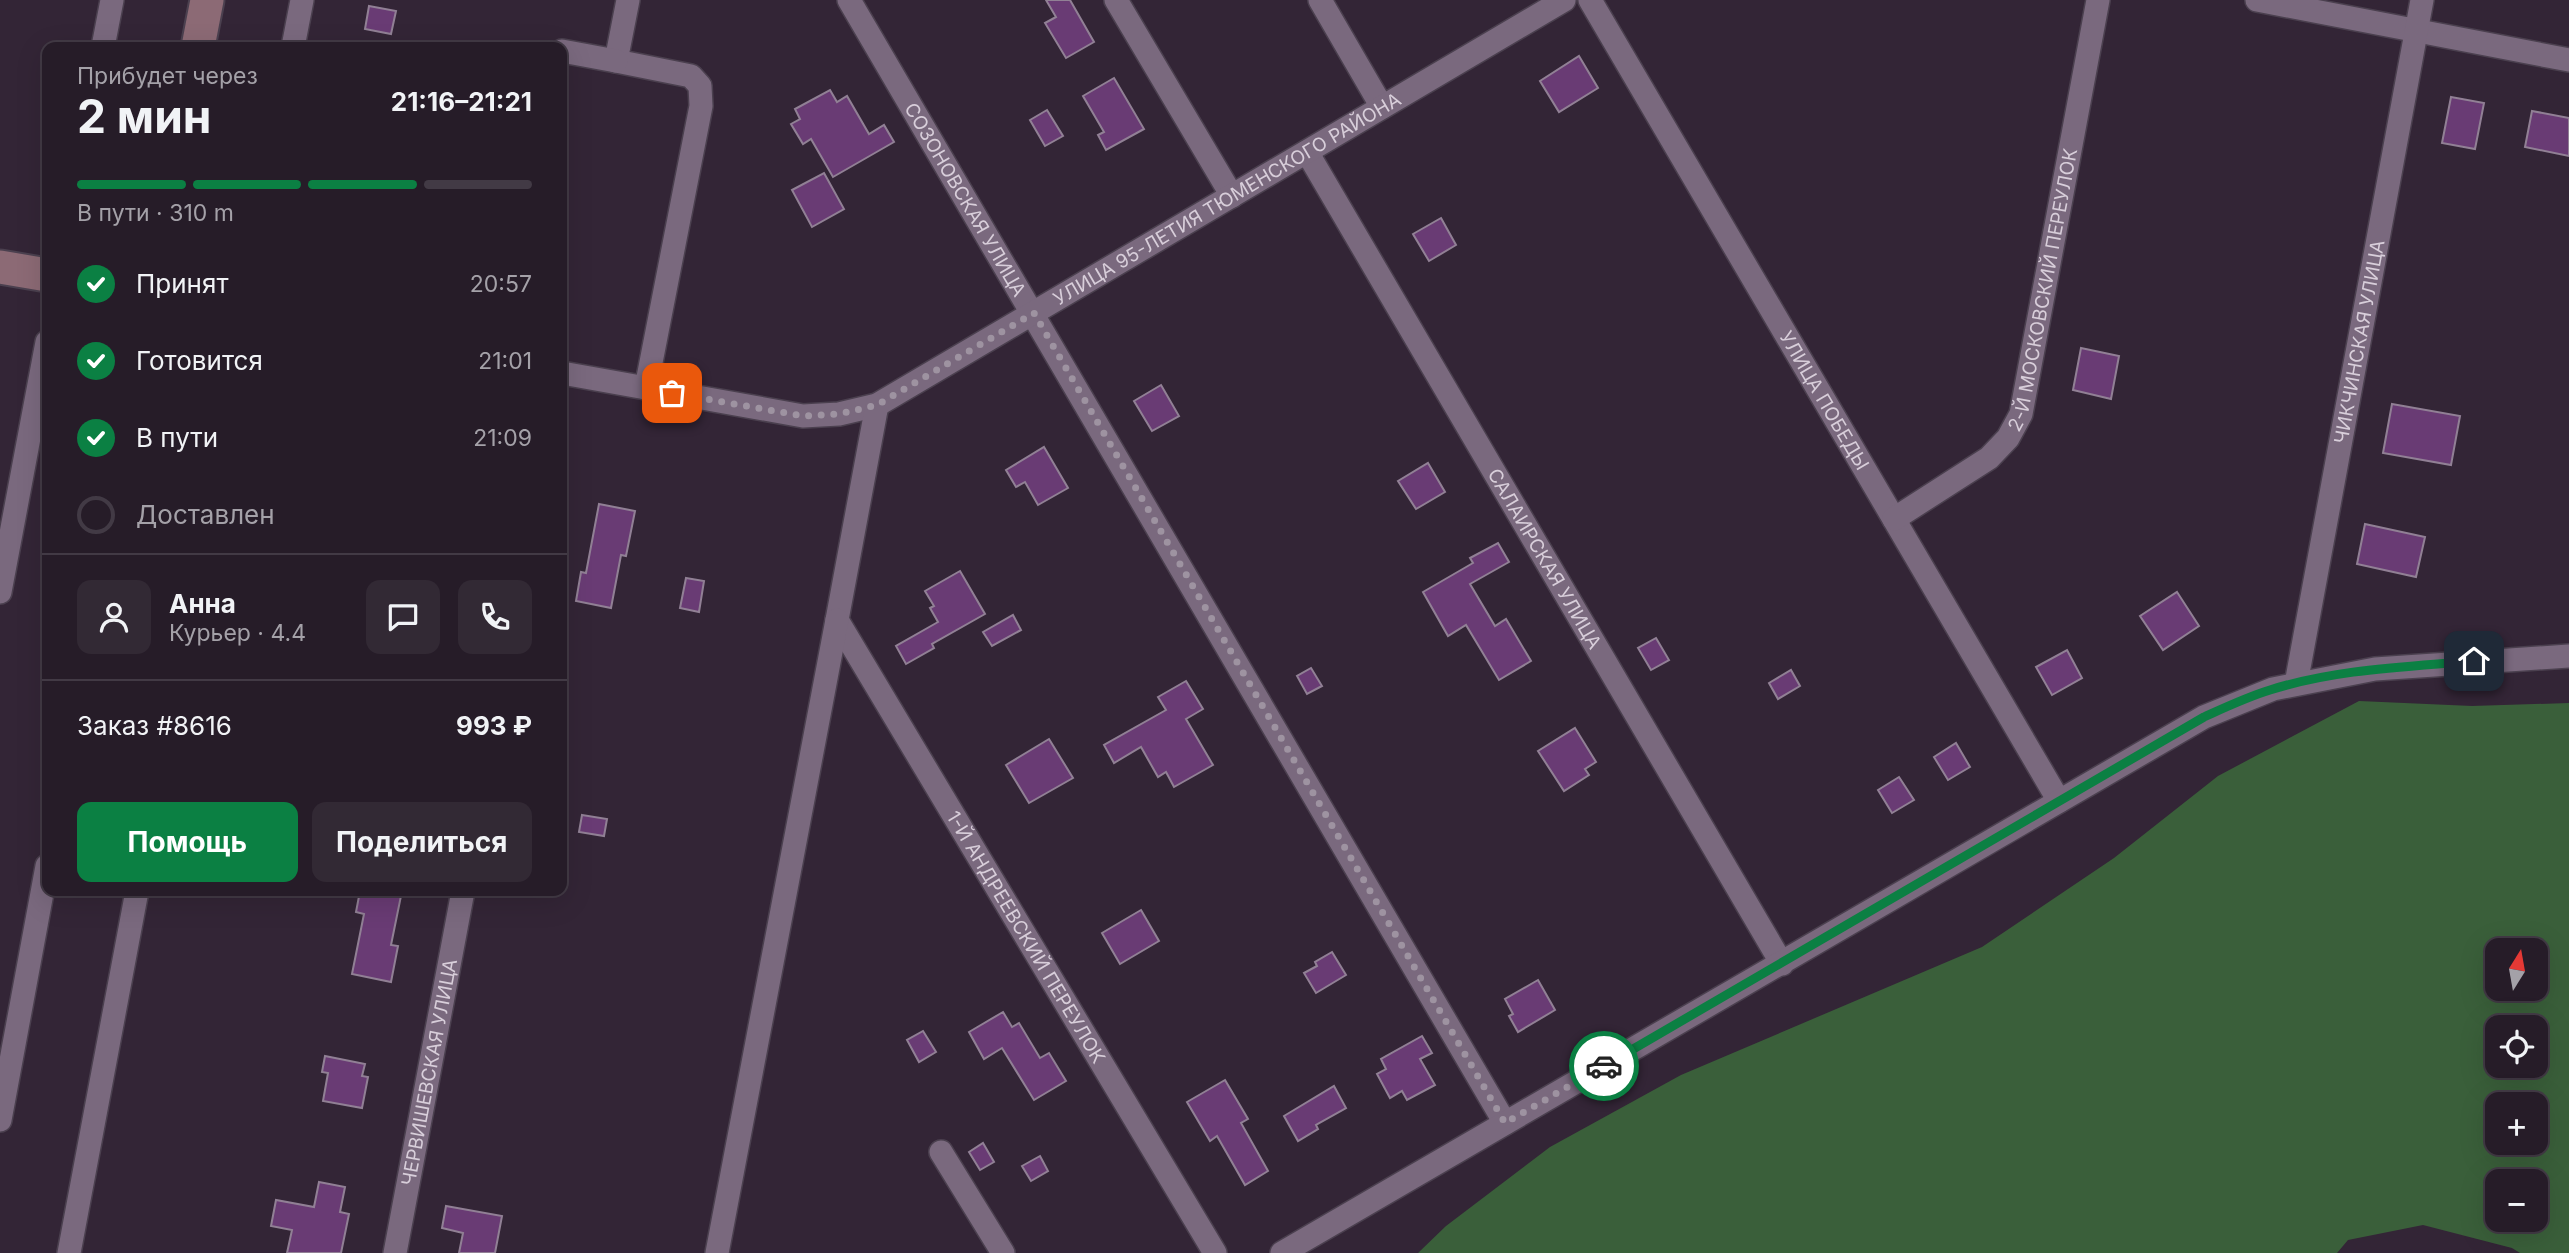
<!DOCTYPE html>
<html lang="ru">
<meta charset="utf-8">
<style>
body{margin:0;font-family:Inter,sans-serif;background:#322934;color:#f1f3f6;height:100vh;display:flex;flex-direction:column;font-size:26px;white-space:nowrap}
*{box-sizing:border-box;margin:0}
p{font-size:23px;color:#a4a1a8}
.icon{flex:none;width:38px;height:38px;fill:none;stroke:currentColor;stroke-width:2;stroke-linecap:round;stroke-linejoin:round}
.map{position:relative;flex:1;overflow:hidden}
.panel{position:absolute;left:42px;top:42px;width:525px;height:854px;display:flex;flex-direction:column;background:#261c28;border-radius:14px;box-shadow:0 7px 28px #0002,0 0 0 2px #423a45}
.panel>*{flex:none}
.needle{width:46px;rotate:11deg}
.fabs{position:absolute;left:2485px;top:938px;display:grid;gap:14px}
.fabs a{display:grid;place-items:center;width:63px;height:63px;border-radius:14px;background:#261c28;box-shadow:0 7px 28px #0002,0 0 0 2px #423a45;font-size:35px}
.pin{position:absolute;display:grid;place-items:center;width:60px;height:60px;color:#fff;margin:-30px;border-radius:14px;box-shadow:0 4px 10px #0006}
.courier{position:absolute;display:grid;place-items:center;width:70px;height:70px;margin:-35px;border:5px solid #0b8043;border-radius:50%;background:#fff;color:#222;box-shadow:0 2px 9px #0007}
.headline em{font-style:normal;font-weight:700}
.headline div{display:flex;flex-direction:column-reverse}
.headline{display:flex;align-items:center;justify-content:space-between;height:119px;padding:0 35px}
h1{font-size:46px;font-weight:700;line-height:52px}
.bar{display:grid;grid-template-columns:repeat(4,1fr);gap:10px 7px;align-content:center;height:84px;padding:0 35px}
.bar i{height:9px;border-radius:5px;background:#423a45}
.bar .on{background:#0b8043}
.bar p{grid-column:span 4}
.line{display:flex;align-items:center;gap:18px;padding:0 35px;border-top:2px solid #423a45}
.line div{flex:1}
.round{display:grid;place-items:center;flex:none;width:74px;height:74px;border-radius:14px;background:#322934}
ol{padding:0 35px;list-style:none}
li{display:flex;align-items:center;gap:21px;height:77px}
li p{margin-inline-start:auto}
li .icon{padding:7px;border-radius:50%;background:#0b8043;color:#fff;stroke-width:4}
li:last-child{color:#a4a1a8}
li i{width:38px;height:38px;border:4px solid #423a45;border-radius:50%}
.cta{display:flex;gap:14px;margin-top:auto;padding:14px 35px}
.cta a{flex:1;height:80px;border-radius:14px;background:#0b8043;color:#fff;font-size:28px;font-weight:700;line-height:80px;text-align:center}
.cta a+a{background:#322934;color:#f1f3f6}
.map>svg:first-child{display:block}
.green{fill:#3a5f3a;fill-rule:evenodd}
.building{fill:#693b74;stroke:#918095;stroke-width:2}
.lines{fill:none;stroke-linecap:round;stroke-linejoin:round}
.street-casing{stroke:#4b404f;stroke-width:26}
.secondary-casing{stroke:#4b404f;stroke-width:37}
.street{stroke:#7a697e;stroke-width:23}
.secondary{stroke:#8c6a75;stroke-width:33}
.done{stroke:#9e93a1;stroke-width:7;stroke-dasharray:0 12.6}
.route{stroke:#0b8043;stroke-width:9}
.labels{text-anchor:middle;dominant-baseline:central;stroke-width:5;stroke-linejoin:round;paint-order:stroke}
.street-label{font-size:19px;fill:#d8ceda;stroke:#332536}
</style>
<div class="map">
<svg width="2569" height="1253" viewBox="0 0 2569 1253">
<rect width="100%" height="100%" fill="#332536"/>
<path class="green" d="M2359,701l113,5 97,-3v550h-49l-8,-5 -89,-23 -75,15 -11,13h-919l28,-27 104,-79 131,-72 301,-128 132,-89 104,-82zM2497,950h39v39h-39zM2497,1027h39v39h-39zM2497,1104h39v39h-39zM2497,1181h39v39h-39z"/>
<g class="building">
<path d="M1046,0h24l24,42 -28,16 -21,-35 11,-6z"/>
<path d="M369,6l27,5 -5,23 -26,-5z"/>
<path d="M1579,56l19,32 -39,24 -19,-31z"/>
<path d="M1114,78l30,51 -38,21 -8,-15 6,-3 -21,-36z"/>
<path d="M830,90l7,12 10,-6 22,38 15,-9 10,17 -61,35 -22,-38 -8,5 -12,-20 9,-5 -5,-10z"/>
<path d="M2451,97l33,6 -9,46 -33,-6z"/>
<path d="M1047,110l16,26 -18,10 -15,-26z"/>
<path d="M2532,111l37,7v38l-44,-9z"/>
<path d="M824,173l20,36 -32,18 -20,-37z"/>
<path d="M1441,218l15,27 -27,16 -16,-27z"/>
<path d="M2081,348l38,8 -8,43 -38,-9z"/>
<path d="M1161,385l18,31 -27,15 -18,-30z"/>
<path d="M2392,404l68,12 -9,49 -68,-12z"/>
<path d="M1044,447l24,41 -30,17 -13,-23 -9,5 -10,-17z"/>
<path d="M1428,463l17,29 -29,17 -18,-28z"/>
<path d="M599,504l36,7 -9,45 -5,-1 -10,53 -35,-7 5,-29 5,1z"/>
<path d="M2365,524l60,13 -9,40 -59,-13z"/>
<path d="M1498,543l11,19 -39,22 25,42 11,-7 25,42 -32,19 -33,-55 -18,11 -25,-44 50,-29 -3,-5z"/>
<path d="M960,571l25,43 -53,30 2,4 -28,16 -10,-18 42,-24 -8,-14 4,-2 -9,-15z"/>
<path d="M686,578l18,3 -5,31 -19,-4z"/>
<path d="M2177,592l22,34 -36,24 -23,-34z"/>
<path d="M1013,615l8,15 -29,16 -9,-14z"/>
<path d="M1656,638l13,22 -18,10 -13,-22z"/>
<path d="M2067,650l15,28 -30,17 -16,-28z"/>
<path d="M1311,668l11,18 -15,8 -10,-18z"/>
<path d="M1791,670l9,16 -22,13 -9,-16z"/>
<path d="M1186,681l17,28 -17,10 27,46 -39,22 -8,-15 -8,5 -17,-30 -27,16 -10,-18 62,-35 -8,-13z"/>
<path d="M1575,728l21,34 -11,7 4,6 -25,16 -26,-40z"/>
<path d="M1049,739l24,39 -44,25 -23,-38z"/>
<path d="M1956,743l14,24 -22,13 -14,-23z"/>
<path d="M1899,777l15,23 -22,13 -14,-23z"/>
<path d="M582,815l25,4 -3,17 -25,-4z"/>
<path d="M360,891h42l-11,54 7,1 -7,36 -39,-8 12,-60 -8,-2z"/>
<path d="M1141,910l18,31 -39,23 -18,-31z"/>
<path d="M1332,952l14,23 -30,18 -12,-20 13,-7 -2,-4z"/>
<path d="M1538,980l17,30 -37,22 -9,-16 4,-2 -8,-15z"/>
<path d="M1003,1012l9,15 7,-4 21,35 9,-5 17,28 -32,19 -32,-52 -18,11 -15,-27z"/>
<path d="M923,1031l13,21 -17,10 -12,-22z"/>
<path d="M1422,1036l10,17 -12,6 15,26 -28,15 -5,-9 -12,7 -13,-24 9,-5 -5,-10z"/>
<path d="M325,1056l40,8 -3,12 6,1 -6,31 -39,-7 5,-28 -6,-1z"/>
<path d="M1225,1080l23,39 -7,4 27,48 -23,14 -28,-49 -7,5 -23,-39z"/>
<path d="M1334,1086l12,22 -30,17 2,4 -20,12 -14,-25z"/>
<path d="M983,1143l11,19 -14,8 -11,-18z"/>
<path d="M1040,1156l8,15 -17,10 -9,-15z"/>
<path d="M319,1182l26,5 -5,25 9,2 -8,39h-54l5,-23 -21,-4 5,-26 38,7z"/>
<path d="M446,1206l56,10 -7,37h-36l4,-20 -21,-5z"/>
</g>
<g class="lines">
<defs>
<g id="street">
<path d="M628,0l-12,61 75,15 9,10 1,20 -55,282"/>
<path id="s1" d="M849,0l656,1123"/>
<path d="M1116,0l116,196"/>
<path d="M1320,0l62,107"/>
<path id="s2" d="M1590,0l469,801"/>
<path d="M2257,0l312,60"/>
<path d="M103,47l9,-47"/>
<path d="M293,47l9,-47"/>
<path d="M562,51l54,10"/>
<path id="s3" d="M1307,152l475,812"/>
<path id="s4" d="M562,373l241,43 36,-2 38,-9 687,-405"/>
<path id="s5" d="M877,405l-40,215 378,633"/>
<path id="s6" d="M1894,519l95,-61 19,-20 13,-24 77,-414"/>
<path d="M0,592l47,-250"/>
<path id="s7" d="M2296,684l126,-684"/>
<path d="M0,1120l47,-254"/>
<path d="M941,1152l62,101"/>
<path d="M69,1253l68,-362"/>
<path id="s8" d="M395,1253l68,-362"/>
<path d="M717,1253l120,-633"/>
<path d="M1282,1253l922,-536 69,-28 102,-20 194,-13"/>
</g>
<g id="secondary">
<path d="M198,47l9,-47"/>
<path d="M0,267l47,8"/>
</g>
</defs>
<use href="#street" class="street-casing"/>
<use href="#secondary" class="secondary-casing"/>
<use href="#street" class="street"/>
<use href="#secondary" class="secondary"/>
</g>
<g class="lines">
<path class="done" d="M672,393l131,23 36,-2 38,-9 157,-92 471,810 99,-57"/>
<path class="route" d="M1604,1066l600,-349c22,-10 43,-20 66,-27 66,-21 136,-23 204,-29"/>
</g>
<g class="labels">
<g class="street-label">
<text stroke="none"><textPath href="#s1" startOffset="231">СОЗОНОВСКАЯ УЛИЦА</textPath></text>
<text stroke="none"><textPath href="#s4" startOffset="726">УЛИЦА 95-ЛЕТИЯ ТЮМЕНСКОГО РАЙОНА</textPath></text>
<text stroke="none"><textPath href="#s6" startOffset="294">2-Й МОСКОВСКИЙ ПЕРЕУЛОК</textPath></text>
<text stroke="none"><textPath href="#s7" startOffset="348">ЧИКЧИНСКАЯ УЛИЦА</textPath></text>
<text stroke="none"><textPath href="#s2" startOffset="464">УЛИЦА ПОБЕДЫ</textPath></text>
<text stroke="none"><textPath href="#s3" startOffset="471">САЛАИРСКАЯ УЛИЦА</textPath></text>
<text stroke="none"><textPath href="#s5" startOffset="588">1-Й АНДРЕЕВСКИЙ ПЕРЕУЛОК</textPath></text>
<text stroke="none"><textPath href="#s8" startOffset="184">ЧЕРВИШЕВСКАЯ УЛИЦА</textPath></text>
</g>
</g>
</svg>
<div class="fabs">
<a><svg class="needle" viewBox="-14 -14 28 28"><path d="M0-13l5 13h-10z" fill="#e53935"/><path d="M0 13l5-13h-10z" fill="#a4a1a8"/></svg></a>
<a><svg class="icon" aria-label="locate" viewBox="0 0 24 24"><circle cx="12" cy="12" r="6"/><path d="M12 2v4M12 18v4M2 12h4M18 12h4"/></svg></a>
<a>+</a>
<a>−</a>
</div>
<div class="pin" style="left:672px;top:393px;background:#ea580c"><svg class="icon" aria-label="bag" viewBox="0 0 24 24"><path d="M5 8h14l-1 12H6zM9 8a3 3 0 0 1 6 0"/></svg></div>
<div class="pin" style="left:2474px;top:661px;background:#1f2937"><svg class="icon" aria-label="home" viewBox="0 0 24 24"><path d="M3 11l9-7 9 7M6 9v11h12V9"/></svg></div>
<div class="courier" style="left:1604px;top:1066px"><svg class="icon" aria-label="car" viewBox="0 0 24 24"><path d="M5 17H2v-5l4-1 3-4h7l3 4 3 1v5h-3M9 17h6M6 11h13"/><circle cx="7" cy="17" r="2"/><circle cx="17" cy="17" r="2"/></svg></div>
<section class="panel">
<div class="headline"><div><h1>2 мин</h1><p>Прибудет через</p></div><em>21:16–21:21</em></div>
<div class="bar"><i class="on"></i><i class="on"></i><i class="on"></i><i></i><p>В пути · 310 m</p></div>
<ol>
<li><svg class="icon" aria-label="check" viewBox="0 0 24 24"><path d="M5 12l5 5 9-10"/></svg>Принят<p>20:57</p></li>
<li><svg class="icon" aria-label="check" viewBox="0 0 24 24"><path d="M5 12l5 5 9-10"/></svg>Готовится<p>21:01</p></li>
<li><svg class="icon" aria-label="check" viewBox="0 0 24 24"><path d="M5 12l5 5 9-10"/></svg>В пути<p>21:09</p></li>
<li><i></i>Доставлен</li>
</ol>
<div class="line" style="height:126px"><a class="round"><svg class="icon" aria-label="person" viewBox="0 0 24 24"><circle cx="12" cy="8" r="4"/><path d="M4 21q1-7 8-7t8 7"/></svg></a><div><b>Анна</b><p>Курьер · 4.4</p></div><a class="round"><svg class="icon" aria-label="chat" viewBox="0 0 24 24"><path d="M4 5h16v11H9l-5 4z"/></svg></a><a class="round"><svg class="icon" aria-label="phone" viewBox="0 0 24 24"><path d="M5 4h4l2 5-3 2q2 4 5 5l2-3 5 2v4C11 20 4 13 5 4z"/></svg></a></div>
<div class="line" style="height:91px"><div>Заказ #8616</div><b>993 ₽</b></div>
<div class="cta"><a>Помощь</a><a>Поделиться</a></div>
</section>
</div>
